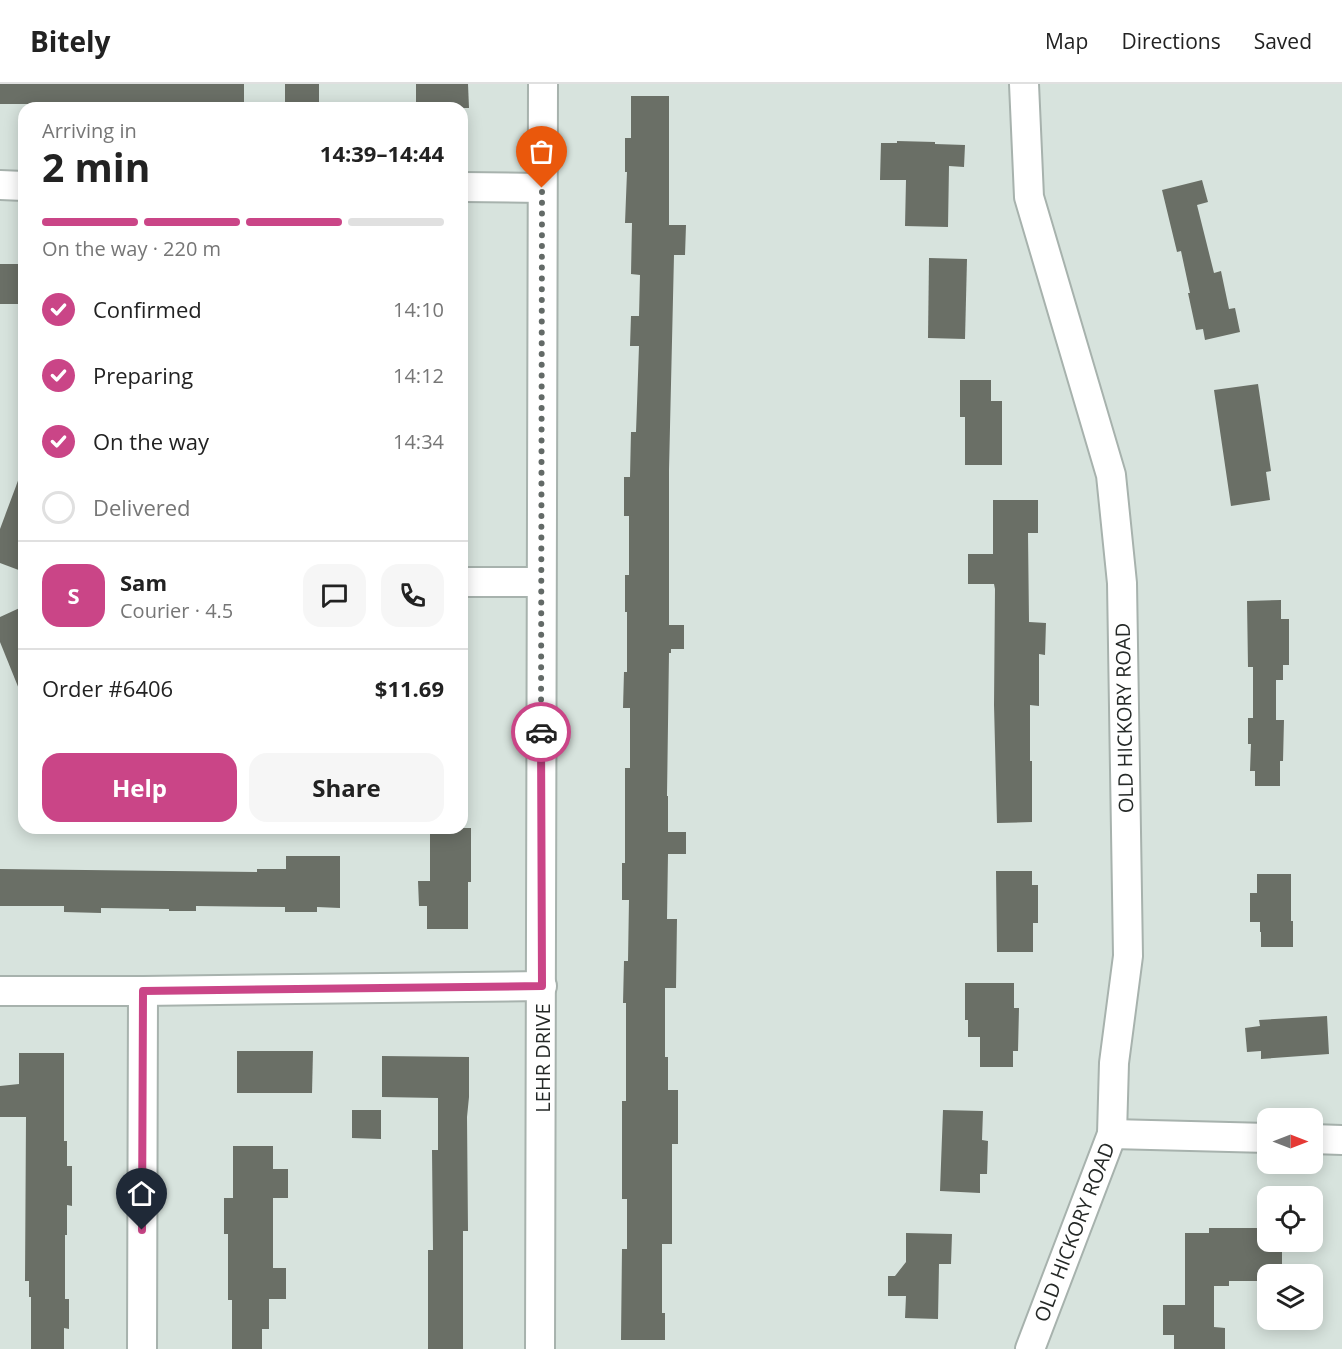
<!DOCTYPE html>
<meta charset="utf-8">
<style>
body{margin:0;font-family:"Open Sans",sans-serif;background:#f6f6f6;color:#222;height:100vh;display:flex;flex-direction:column;font-size:22px;white-space:nowrap}
*{box-sizing:border-box;margin:0}
p{font-size:20px;color:#767676}
.icon{flex:none;width:33px;height:33px;fill:none;stroke:currentColor;stroke-width:2;stroke-linecap:round;stroke-linejoin:round}
.map{position:relative;flex:1;overflow:hidden}
.panel{position:absolute;left:18px;top:18px;width:450px;height:732px;display:flex;flex-direction:column;background:#fff;border-radius:18px;box-shadow:0 3px 15px #0003}
.panel>*{flex:none}
.needle{width:39px;rotate:90deg}
.controls{position:absolute;left:1257px;top:1024px;display:grid;gap:12px}
.controls a{display:grid;place-items:center;width:66px;height:66px;border-radius:12px;background:#fff;box-shadow:0 3px 15px #0003;font-size:30px}
.pin{position:absolute;display:grid;place-items:center;width:51px;height:51px;color:#fff;margin:-62px -26px;border-radius:50% 50% 50% 0;rotate:-45deg;box-shadow:0 0 6px #0007}
.pin .icon{rotate:45deg}
.courier{position:absolute;display:grid;place-items:center;width:60px;height:60px;margin:-30px;border:4px solid #ca4587;border-radius:50%;background:#fff;color:#222;box-shadow:0 2px 8px #0007}
.summary em{font-style:normal;font-weight:700}
.summary div{display:flex;flex-direction:column-reverse}
.summary{display:flex;align-items:center;justify-content:space-between;height:102px;padding:0 24px}
h1{font-size:39px;font-weight:700;line-height:45px}
.bar{display:grid;grid-template-columns:repeat(4,1fr);gap:9px 6px;align-content:center;height:72px;padding:0 24px}
.bar i{height:8px;border-radius:4px;background:#e0e0e0}
.bar .selected{background:#ca4587}
.bar p{grid-column:span 4}
.line{display:flex;align-items:center;gap:15px;padding:0 24px;border-top:2px solid #e0e0e0}
.line div{flex:1}
.round{display:grid;place-items:center;flex:none;width:63px;height:63px;border-radius:18px;background:#f6f6f6}
ol{padding:0 24px;list-style:none}
li{display:flex;align-items:center;gap:18px;height:66px}
li p{margin-inline-start:auto}
li .icon{padding:6px;border-radius:50%;background:#ca4587;color:#fff;stroke-width:4}
li:last-child{color:#767676}
li i{width:33px;height:33px;border:3px solid #e0e0e0;border-radius:50%}
.action{display:flex;gap:12px;margin-top:auto;padding:12px 24px}
.action a{flex:1;height:69px;border-radius:18px;background:#ca4587;color:#fff;font-size:24px;font-weight:700;line-height:69px;text-align:center}
.action a+a{background:#f6f6f6;color:#222}
header{display:flex;align-items:center;gap:36px;box-sizing:border-box;height:84px;padding:0 30px;background:#fff;border-bottom:2px solid #e0e0e0}
header strong{font-size:28px}
nav{display:flex;gap:33px;margin-inline-start:auto;font-size:21px}
.map>svg:first-child{display:block}
.building{fill:#6a6f66}
.lines{fill:none;stroke-linecap:round;stroke-linejoin:round}
.street-casing{stroke:#a7b2ad;stroke-width:32}
.street{stroke:#fff;stroke-width:28}
.done{stroke:#636a67;stroke-width:6;stroke-dasharray:0 10.8}
.route{stroke:#ca4587;stroke-width:8}
.labels{text-anchor:middle;dominant-baseline:central;stroke-width:6;stroke-linejoin:round;paint-order:stroke}
.street-label{font-size:20px;fill:#252927;stroke:#fff}
</style>
<header>
<strong>Bitely</strong>
<nav><a>Map</a><a>Directions</a><a>Saved</a></nav>
</header>
<div class="map">
<svg width="1342" height="1265" viewBox="0 0 1342 1265">
<rect width="100%" height="100%" fill="#d7e3dd"/>
<g class="building">
<path d="M0,0h244v20h-51v4h-109v-4h-84z"/>
<path d="M285,0h34v22l-34,1z"/>
<path d="M416,0h52l1,24h-53z"/>
<path d="M631,12h38v129h17l-1,30h-11l-5,215v155h15v24h-13v4h-2l-2,143h1v36h18v22h-18l-1,65h10l-1,69h-11v69h3v33h10v54h-6v100h-10v69h3v27h-44l1,-91h5v-50h-5v-98h4v-98h-3l1,-42h4l1,-61h-7v-37h3v-95h5v-60h-7l1,-36h3v-60h-2v-37h4v-59h-5v-39h6l1,-45h5l3,-86h-9l1,-30h8l1,-41 -9,-1 1,-51h-7l2,-51h-2v-34h6z"/>
<path d="M897,57l38,1v2l30,1 -1,22 -15,-1 -1,61 -43,-1 1,-46h-26l1,-37h16z"/>
<path d="M1202,96l6,22 -11,3 17,68 7,-2 8,38 6,-1 5,24 -35,8 -2,-11 -7,1 -8,-37h2l-9,-42 -4,1 -15,-62z"/>
<path d="M929,174l38,1 -2,80 -37,-1z"/>
<rect x="0" y="180" width="24" height="40"/>
<path d="M960,296h31v21h11v64h-37v-48h-5z"/>
<path d="M1258,300l13,87 -5,1 4,28 -39,6 -17,-116z"/>
<path d="M22,386l2,1v101l-24,-9v-34z"/>
<path d="M993,416h45v33h-10l1,89 17,1 -1,32 -6,-1v52l-9,-1v56h2v61l-35,1 -3,-118 1,-116 -1,-5h-26v-30h25z"/>
<path d="M1281,516v19h8v46h-6v15h-7v40h8l-1,41h-3v25h-25v-15h-5l1,-27h-3v-26h5v-51h-5l-1,-66z"/>
<path d="M24,522v93h-1l-23,-57v-25z"/>
<path d="M430,744h41v54h-3v47h-41v-23h-8l-1,-25h12z"/>
<path d="M286,772h54v52l-23,-1v5h-32v-5l-89,-1v5h-27v-2l-68,-1v5l-37,-1v-6h-64v-37l257,3v-3h29z"/>
<path d="M996,787h36v14h6v38h-5v29h-36z"/>
<path d="M1257,790h34v47h2v26h-32v-15h-1v-10h-10v-29h7z"/>
<path d="M965,899h49v25h5l-1,43h-5v16h-33v-30h-12v-17h-3z"/>
<path d="M1327,932l2,38 -68,5v-8l-14,1 -2,-24 15,-2 -1,-6z"/>
<path d="M237,967h76l-1,42h-75z"/>
<path d="M19,969h45v88h3v25h5v40l-5,-1v30h-2v64h4v30l-5,-1v21h-33v-52h-2v-16h-4l1,-164h-26v-31l19,-2z"/>
<path d="M382,972l87,1v40l-2,20 1,114h-5v118h-35v-99h5l-1,-100h6v-52l-56,-1z"/>
<path d="M352,1026h29v29l-29,-1z"/>
<path d="M943,1026l40,1 -1,29 6,1 -1,33h-7v19l-40,-2z"/>
<path d="M233,1062h40v23h15v29h-15v70h13v31h-17v30h-7v20h-30v-49h-4v-66h-4v-36h9z"/>
<path d="M1209,1144h59v14h14v33h-14v6h-39v5h-15v41l11,1v21h-51v-14h-11v-30h22v-72h24z"/>
<path d="M906,1149l46,1 -1,30h-12l-1,55 -33,-1 1,-22h-18v-20h7l11,-14z"/>
</g>
<g class="lines">
<defs>
<g id="street">
<path d="M1024,0l5,113 82,278 11,108 6,373 -14,107 -2,71 -82,215"/>
<path d="M0,101l24,1"/>
<path d="M462,103l80,1"/>
<path d="M462,498h79"/>
<path d="M0,907h143l399,-5"/>
<path d="M1112,1050l156,4"/>
<path d="M1312,1055l30,1"/>
<path d="M142,1265l1,-358"/>
<path d="M540,1265c3,-422 0,-843 3,-1265"/>
</g>
</defs>
<use href="#street" class="street-casing"/>
<use href="#street" class="street"/>
</g>
<g class="lines">
<path class="done" d="M541,648l1,-544"/>
<path class="route" d="M142,1146l1,-239 399,-5 -1,-254"/>
</g>
<g class="labels">
<g class="street-label">
<text transform="translate(1124 634) rotate(-91)">OLD HICKORY ROAD</text>
<text transform="translate(542 974) rotate(-90)">LEHR DRIVE</text>
<text transform="translate(1074 1148) rotate(-69)">OLD HICKORY ROAD</text>
</g>
</g>
</svg>
<div class="controls">
<a><svg class="needle" viewBox="-14 -14 28 28"><path d="M0-13l5 13h-10z" fill="#e53935"/><path d="M0 13l5-13h-10z" fill="#767676"/></svg></a>
<a><svg class="icon" aria-label="locate" viewBox="0 0 24 24"><circle cx="12" cy="12" r="6"/><path d="M12 2v4M12 18v4M2 12h4M18 12h4"/></svg></a>
<a><svg class="icon" aria-label="layers" viewBox="0 0 24 24"><path d="M12 4l9 5-9 5-9-5zM3 14l9 5 9-5"/></svg></a>
</div>
<div class="pin" style="left:542px;top:104px;background:#ea580c"><svg class="icon" aria-label="bag" viewBox="0 0 24 24"><path d="M5 8h14l-1 12H6zM9 8a3 3 0 0 1 6 0"/></svg></div>
<div class="pin" style="left:142px;top:1146px;background:#1f2937"><svg class="icon" aria-label="home" viewBox="0 0 24 24"><path d="M3 11l9-7 9 7M6 9v11h12V9"/></svg></div>
<div class="courier" style="left:541px;top:648px"><svg class="icon" aria-label="car" viewBox="0 0 24 24"><path d="M5 17H2v-5l4-1 3-4h7l3 4 3 1v5h-3M9 17h6M6 11h13"/><circle cx="7" cy="17" r="2"/><circle cx="17" cy="17" r="2"/></svg></div>
<section class="panel">
<div class="summary"><div><h1>2 min</h1><p>Arriving in</p></div><em>14:39–14:44</em></div>
<div class="bar"><i class="selected"></i><i class="selected"></i><i class="selected"></i><i></i><p>On the way · 220 m</p></div>
<ol>
<li><svg class="icon" aria-label="check" viewBox="0 0 24 24"><path d="M5 12l5 5 9-10"/></svg>Confirmed<p>14:10</p></li>
<li><svg class="icon" aria-label="check" viewBox="0 0 24 24"><path d="M5 12l5 5 9-10"/></svg>Preparing<p>14:12</p></li>
<li><svg class="icon" aria-label="check" viewBox="0 0 24 24"><path d="M5 12l5 5 9-10"/></svg>On the way<p>14:34</p></li>
<li><i></i>Delivered</li>
</ol>
<div class="line" style="height:108px"><b class="round" style="background:#ca4587;color:#fff">S</b><div><b>Sam</b><p>Courier · 4.5</p></div><a class="round"><svg class="icon" aria-label="chat" viewBox="0 0 24 24"><path d="M4 5h16v11H9l-5 4z"/></svg></a><a class="round"><svg class="icon" aria-label="phone" viewBox="0 0 24 24"><path d="M5 4h4l2 5-3 2q2 4 5 5l2-3 5 2v4C11 20 4 13 5 4z"/></svg></a></div>
<div class="line" style="height:78px"><div>Order #6406</div><b>$11.69</b></div>
<div class="action"><a>Help</a><a>Share</a></div>
</section>
</div>
